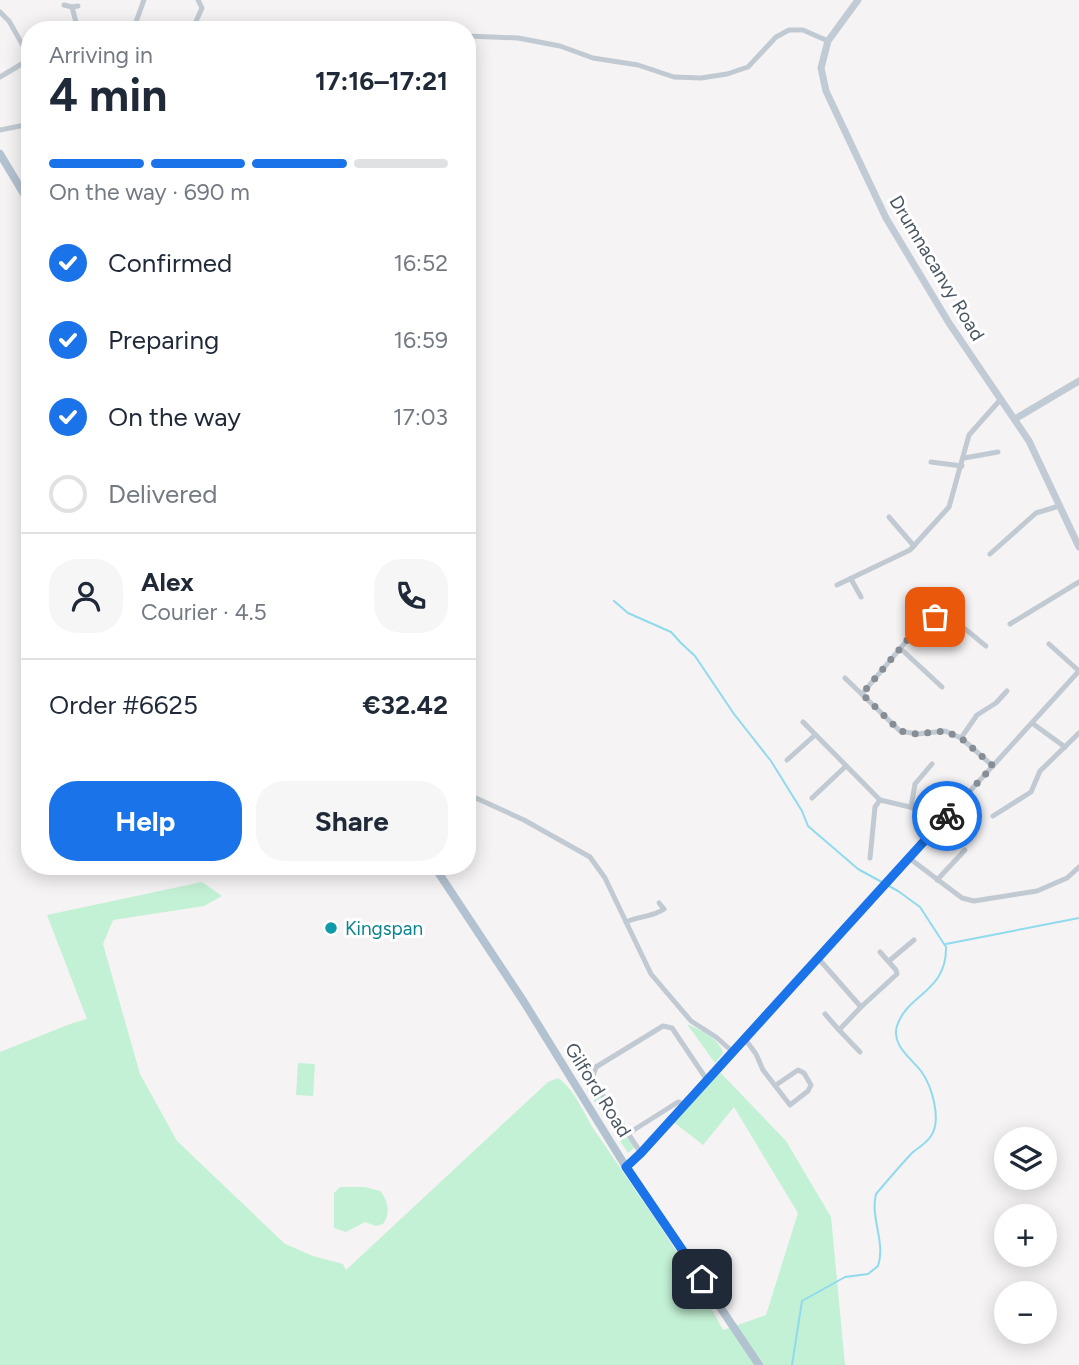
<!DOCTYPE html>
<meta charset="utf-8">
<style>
body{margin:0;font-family:Figtree,sans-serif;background:#f6f6f7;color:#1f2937;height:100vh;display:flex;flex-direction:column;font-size:26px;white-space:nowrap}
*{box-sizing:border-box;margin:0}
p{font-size:23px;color:#747a83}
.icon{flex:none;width:38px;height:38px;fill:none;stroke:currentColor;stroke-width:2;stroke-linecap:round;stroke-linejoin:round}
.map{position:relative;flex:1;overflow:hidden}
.drawer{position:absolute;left:21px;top:21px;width:455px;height:854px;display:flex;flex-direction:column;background:#fff;border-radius:28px;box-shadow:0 4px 18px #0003}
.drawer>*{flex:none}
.buttons{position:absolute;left:994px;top:1127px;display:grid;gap:14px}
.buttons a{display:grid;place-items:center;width:63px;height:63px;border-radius:50%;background:#fff;box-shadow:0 4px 18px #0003;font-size:35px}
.pin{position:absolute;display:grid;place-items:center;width:60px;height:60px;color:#fff;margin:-30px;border-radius:14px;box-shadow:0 4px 10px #0006}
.courier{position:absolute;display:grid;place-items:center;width:70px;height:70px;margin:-35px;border:5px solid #1a73e8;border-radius:50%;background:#fff;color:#222;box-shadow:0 2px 9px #0007}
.head em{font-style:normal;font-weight:700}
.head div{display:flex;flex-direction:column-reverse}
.head{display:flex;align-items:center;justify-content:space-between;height:119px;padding:0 28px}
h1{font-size:46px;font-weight:700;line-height:52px}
.bar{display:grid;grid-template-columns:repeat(4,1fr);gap:10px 7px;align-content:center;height:84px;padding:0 28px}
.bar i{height:9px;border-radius:5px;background:#e0e1e3}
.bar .current{background:#1a73e8}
.bar p{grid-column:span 4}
.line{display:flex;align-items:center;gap:18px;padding:0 28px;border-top:2px solid #e0e1e3}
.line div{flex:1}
.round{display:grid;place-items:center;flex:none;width:74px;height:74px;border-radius:28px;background:#f6f6f7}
ol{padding:0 28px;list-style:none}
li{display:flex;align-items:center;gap:21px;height:77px}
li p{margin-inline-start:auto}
li .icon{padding:7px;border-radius:50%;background:#1a73e8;color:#fff;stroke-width:4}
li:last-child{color:#747a83}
li i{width:38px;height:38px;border:4px solid #e0e1e3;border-radius:50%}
.primary-button{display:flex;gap:14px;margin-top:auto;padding:14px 28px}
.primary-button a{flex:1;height:80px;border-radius:28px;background:#1a73e8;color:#fff;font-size:28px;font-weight:700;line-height:80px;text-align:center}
.primary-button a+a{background:#f6f6f7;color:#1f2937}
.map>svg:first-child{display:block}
.green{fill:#c3f1d5}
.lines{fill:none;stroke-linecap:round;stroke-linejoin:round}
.stream{stroke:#90daee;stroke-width:2}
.street{stroke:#c1cad2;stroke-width:5}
.secondary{stroke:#c1cbd6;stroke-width:7}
.primary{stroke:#b3c2d1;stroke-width:8}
.done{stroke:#868d94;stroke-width:7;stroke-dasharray:0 12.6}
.route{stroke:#1a73e8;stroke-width:9}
.culture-dot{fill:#0f9aa8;stroke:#fff;stroke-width:2.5}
.labels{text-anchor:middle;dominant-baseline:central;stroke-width:6;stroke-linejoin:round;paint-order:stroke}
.street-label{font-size:19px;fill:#4a5661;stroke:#fff}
.culture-label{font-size:19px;fill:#0d838f;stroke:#fff;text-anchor:start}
</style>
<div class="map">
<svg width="1079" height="1365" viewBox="0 0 1079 1365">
<rect width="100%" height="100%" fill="#f5f3f3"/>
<g class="green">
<path d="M202,882l20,14 -18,10 -91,14 -10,24 37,130 37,67 108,103 28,12 30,8 3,6 202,-188 10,-4c18,13 25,35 37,53 44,65 91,129 128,199l43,-15 32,-102 -64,-106 -31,38 -32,-25 46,-51 69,72 45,76 14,148h-845v-313l70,-28 17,-5 -40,-104z"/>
<path d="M687,1024c14,6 32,15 36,29l-8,10z"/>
<path d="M298,1063l17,1 -2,32 -17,-1z"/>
<path d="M594,1085l41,62 -7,6 -41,-63z"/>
<path d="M340,1187h25l15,4c8,9 11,23 3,33l-7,2 -11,-4 -19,10 -12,-4v-35z"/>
</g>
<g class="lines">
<g class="stream">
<path d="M614,601l14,12 43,19 10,11 14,13 39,58 37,47 31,50 6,15 50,43 40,22 22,16 26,40c1,45 -39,47 -49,79 -6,19 14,32 24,45 11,15 21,49 10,65 -5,8 -14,12 -20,18 -12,13 -24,27 -35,40 -6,24 10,49 2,72l-10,8 -23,3 -43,24 -10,64"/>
<path d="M946,944l133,-26"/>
</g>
<g class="street">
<path d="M64,5l8,2 6,-1"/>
<path d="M72,7l6,23"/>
<path d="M0,12l9,9 21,37"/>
<path d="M133,30l11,-30"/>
<path d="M192,30l10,-22 -4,-8"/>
<path d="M467,36l51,2 42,8 33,12 45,7 36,12 27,1 26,-4 21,-7 28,-30 13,-7h14l25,11"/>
<path d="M0,77l30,-18"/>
<path d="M0,130l30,-6"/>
<path d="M964,458l34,-6"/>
<path d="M931,462l31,4"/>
<path d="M889,517l25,29"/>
<path d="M990,554l46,-41 23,-7"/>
<path d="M851,579l10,18"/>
<path d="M837,585l73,-35 39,-43 20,-72 32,-36"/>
<path d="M1010,624l69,-42"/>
<path d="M1049,644l30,27"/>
<path d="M901,649l41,38"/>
<path d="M845,678l55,53 17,3 28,-3 16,7 32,28"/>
<path d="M862,694l62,-74c29,-8 40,9 62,26"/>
<path d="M803,722l77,78 43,10 17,13"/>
<path d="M1032,723l33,24"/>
<path d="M961,738l16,-23 19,-12 11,-12"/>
<path d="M787,760l28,-25"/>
<path d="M467,794l57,26 66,37 15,21 46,96 40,47 25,16 17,15"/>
<path d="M812,798l34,-32"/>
<path d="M911,807l4,-23 17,-20"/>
<path d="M993,816l38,-24 9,-21 39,-38"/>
<path d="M870,858l5,-51 5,-7"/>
<path d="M909,858l53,40 12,3 63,-10 30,-13 12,-11"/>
<path d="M937,880l28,-30"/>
<path d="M626,922c13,-6 27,-5 38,-13l-5,-6"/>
<path d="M818,958l43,49 -22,23 -14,-16"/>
<path d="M889,961l25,-21"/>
<path d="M861,1007l36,-33 -1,-4 -16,-18"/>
<path d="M839,1030l21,22"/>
<path d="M745,1039l11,15 7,16 27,35 18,-14 3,-6 -7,-12 -6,-3 -22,15"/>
<path d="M629,1133l49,-31 7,2"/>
<path d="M641,1153l-49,-74 4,-12 67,-41 9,2 35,52"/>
<path d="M626,1167l15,-14 438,-482"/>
</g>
<g class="secondary">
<path d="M858,0l-30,41 -7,27 5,23 60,127 63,105 80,118 50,106"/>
<path d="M1015,419l64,-38"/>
</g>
<g class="primary">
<path d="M0,154l30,50"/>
<path d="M434,866l90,136 102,165 133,198"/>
</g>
</g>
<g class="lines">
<path class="done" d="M935,617l-11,3 -62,74 38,37 17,3 28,-3 16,7 32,28 -46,50"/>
<path class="route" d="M702,1279l-76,-112 15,-14 306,-337"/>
</g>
<circle class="culture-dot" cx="331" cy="928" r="7"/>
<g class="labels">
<g class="street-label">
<text transform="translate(937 268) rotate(59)">Drumnacanvy Road</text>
<text transform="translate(598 1090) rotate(58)">Gilford Road</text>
</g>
<g class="culture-label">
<text x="345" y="928">Kingspan</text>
</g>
</g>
</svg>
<div class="buttons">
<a><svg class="icon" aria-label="layers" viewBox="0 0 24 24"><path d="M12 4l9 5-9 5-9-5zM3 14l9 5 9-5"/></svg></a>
<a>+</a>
<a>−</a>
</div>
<div class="pin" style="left:935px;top:617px;background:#ea580c"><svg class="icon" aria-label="bag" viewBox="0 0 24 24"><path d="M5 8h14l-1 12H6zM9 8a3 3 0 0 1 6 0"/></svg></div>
<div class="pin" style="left:702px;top:1279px;background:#1f2937"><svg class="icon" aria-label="home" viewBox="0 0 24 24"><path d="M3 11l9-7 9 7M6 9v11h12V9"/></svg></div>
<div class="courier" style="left:947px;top:816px"><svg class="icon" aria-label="bike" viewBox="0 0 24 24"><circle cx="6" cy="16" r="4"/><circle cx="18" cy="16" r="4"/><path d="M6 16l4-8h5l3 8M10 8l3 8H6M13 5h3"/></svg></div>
<section class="drawer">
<div class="head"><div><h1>4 min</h1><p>Arriving in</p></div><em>17:16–17:21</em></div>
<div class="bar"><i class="current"></i><i class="current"></i><i class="current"></i><i></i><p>On the way · 690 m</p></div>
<ol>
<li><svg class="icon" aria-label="check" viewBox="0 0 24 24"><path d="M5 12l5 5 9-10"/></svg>Confirmed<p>16:52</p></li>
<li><svg class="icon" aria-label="check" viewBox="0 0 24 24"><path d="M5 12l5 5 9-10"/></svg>Preparing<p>16:59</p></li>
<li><svg class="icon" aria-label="check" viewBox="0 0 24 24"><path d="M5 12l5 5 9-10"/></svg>On the way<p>17:03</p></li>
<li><i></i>Delivered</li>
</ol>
<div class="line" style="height:126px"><a class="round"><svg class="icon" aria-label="person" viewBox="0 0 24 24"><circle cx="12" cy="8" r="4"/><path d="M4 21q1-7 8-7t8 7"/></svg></a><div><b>Alex</b><p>Courier · 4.5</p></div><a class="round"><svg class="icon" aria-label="phone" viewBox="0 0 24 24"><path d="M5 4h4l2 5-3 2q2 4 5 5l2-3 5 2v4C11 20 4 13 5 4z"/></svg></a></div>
<div class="line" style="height:91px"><div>Order #6625</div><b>€32.42</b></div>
<div class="primary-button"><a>Help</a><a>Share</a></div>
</section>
</div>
